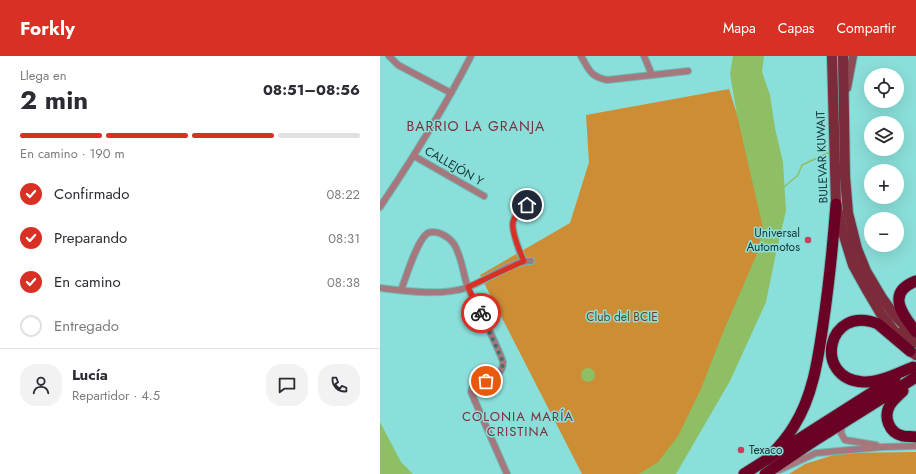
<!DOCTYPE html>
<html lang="es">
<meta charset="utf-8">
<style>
body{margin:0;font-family:Jost,sans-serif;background:#f2f2f3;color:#2b2b33;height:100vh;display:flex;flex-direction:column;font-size:15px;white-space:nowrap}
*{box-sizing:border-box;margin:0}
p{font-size:13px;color:#7c7c81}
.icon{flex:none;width:22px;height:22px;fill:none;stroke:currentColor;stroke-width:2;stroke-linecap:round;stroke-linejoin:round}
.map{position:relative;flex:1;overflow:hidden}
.details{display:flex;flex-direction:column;background:#fff;width:380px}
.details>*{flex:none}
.controls{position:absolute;left:484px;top:12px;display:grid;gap:8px}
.controls a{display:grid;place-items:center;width:40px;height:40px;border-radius:50%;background:#fff;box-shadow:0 4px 16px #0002;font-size:20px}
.pin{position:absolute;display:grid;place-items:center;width:34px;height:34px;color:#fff;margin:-17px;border:2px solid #fff;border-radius:50%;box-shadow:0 1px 4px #0007}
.courier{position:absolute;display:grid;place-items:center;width:40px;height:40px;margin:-20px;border:3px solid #d93025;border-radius:50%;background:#fff;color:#222;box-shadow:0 1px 5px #0007}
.overview em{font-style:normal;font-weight:700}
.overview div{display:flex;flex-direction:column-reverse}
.overview{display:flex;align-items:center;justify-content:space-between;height:68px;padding:0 20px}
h1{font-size:26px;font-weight:700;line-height:30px}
.bar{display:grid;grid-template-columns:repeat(4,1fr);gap:6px 4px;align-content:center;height:48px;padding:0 20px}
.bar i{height:5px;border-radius:3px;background:#e1e1e2}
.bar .selected{background:#d93025}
.bar p{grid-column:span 4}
.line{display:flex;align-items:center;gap:10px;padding:0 20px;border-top:1px solid #e1e1e2}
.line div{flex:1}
.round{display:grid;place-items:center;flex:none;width:42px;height:42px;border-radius:16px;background:#f2f2f3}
ol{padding:0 20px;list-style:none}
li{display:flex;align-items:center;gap:12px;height:44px}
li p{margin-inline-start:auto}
li .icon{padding:4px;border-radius:50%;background:#d93025;color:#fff;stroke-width:4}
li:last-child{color:#7c7c81}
li i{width:22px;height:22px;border:2px solid #e1e1e2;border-radius:50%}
header{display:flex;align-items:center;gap:24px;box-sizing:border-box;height:56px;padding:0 20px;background:#d93025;color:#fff}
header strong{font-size:19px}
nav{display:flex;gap:22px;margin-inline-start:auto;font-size:14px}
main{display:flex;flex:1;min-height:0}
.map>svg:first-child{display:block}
.green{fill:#cc8d34}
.water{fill:#8fbf64}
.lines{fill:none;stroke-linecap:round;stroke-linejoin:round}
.stream{stroke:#8fbf64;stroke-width:1.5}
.street-casing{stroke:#70bab6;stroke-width:8}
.secondary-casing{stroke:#70bab6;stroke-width:10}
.primary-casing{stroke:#70bab6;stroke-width:12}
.highway-casing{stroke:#70bab6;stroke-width:13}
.street{stroke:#a6777c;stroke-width:6}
.secondary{stroke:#8e4c56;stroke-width:8}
.primary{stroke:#7c2b3b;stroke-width:10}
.highway{stroke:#6a0225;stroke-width:11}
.done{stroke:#3c716f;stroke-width:4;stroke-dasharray:0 7.2}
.route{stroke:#d93025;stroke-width:5}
.poi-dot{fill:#cc3d5d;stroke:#8bdfda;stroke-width:1.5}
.labels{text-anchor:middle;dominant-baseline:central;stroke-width:3;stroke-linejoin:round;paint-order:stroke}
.street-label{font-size:12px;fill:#123635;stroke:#8bdfda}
.poi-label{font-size:12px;fill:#123635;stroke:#8bdfda;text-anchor:end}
.park-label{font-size:12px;fill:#634622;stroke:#8bdfda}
.neighbourhood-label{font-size:13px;letter-spacing:1px;fill:#78313d;stroke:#8bdfda}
.quarter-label{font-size:14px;letter-spacing:1px;fill:#78313d;stroke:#8bdfda}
</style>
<header>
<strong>Forkly</strong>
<nav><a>Mapa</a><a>Capas</a><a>Compartir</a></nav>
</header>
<main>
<section class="details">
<div class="overview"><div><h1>2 min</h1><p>Llega en</p></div><em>08:51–08:56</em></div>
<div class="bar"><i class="selected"></i><i class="selected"></i><i class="selected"></i><i></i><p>En camino · 190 m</p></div>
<ol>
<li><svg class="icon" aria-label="check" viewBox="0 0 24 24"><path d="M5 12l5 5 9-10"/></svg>Confirmado<p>08:22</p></li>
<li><svg class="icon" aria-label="check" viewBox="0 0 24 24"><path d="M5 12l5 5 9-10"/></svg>Preparando<p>08:31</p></li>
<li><svg class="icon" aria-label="check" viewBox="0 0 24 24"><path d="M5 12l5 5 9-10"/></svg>En camino<p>08:38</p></li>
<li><i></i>Entregado</li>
</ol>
<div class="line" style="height:72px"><a class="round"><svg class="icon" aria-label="person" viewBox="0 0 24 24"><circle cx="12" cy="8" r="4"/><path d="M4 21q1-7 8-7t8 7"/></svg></a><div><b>Lucía</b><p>Repartidor · 4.5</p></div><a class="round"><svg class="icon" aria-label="chat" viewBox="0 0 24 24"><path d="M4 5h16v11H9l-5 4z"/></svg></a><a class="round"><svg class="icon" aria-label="phone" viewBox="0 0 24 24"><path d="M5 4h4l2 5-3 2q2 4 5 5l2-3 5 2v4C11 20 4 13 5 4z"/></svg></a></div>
</section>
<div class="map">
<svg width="536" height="418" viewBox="0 0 536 418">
<rect width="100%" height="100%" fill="#8bdfda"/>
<g class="green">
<path d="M349,33l29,92 7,35 -4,60 -79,165 -34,33h-66l-102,-199 90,-52 19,-61 -3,-47z"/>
<path d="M536,396v22h-127l16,-10 35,-11z"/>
</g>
<g class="water">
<path d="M353,0h31l-2,16 8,23 5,33 8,34 3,49 -10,42 -10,49 -36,79 -54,93h-37l19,-12 20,-26 22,-45 24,-61 32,-74 7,-28 -26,-113 -7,-41z"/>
<circle cx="208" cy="319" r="7"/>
<path d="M0,366l21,40 12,12h-33z"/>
</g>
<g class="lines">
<path class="stream" d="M404,131l14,-12 4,-10 28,-13"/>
<defs>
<g id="street">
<path d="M9,0l9,9 53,28"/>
<path d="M201,0c8,14 9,20 26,24l81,-9"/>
<path d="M264,0l8,19"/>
<path d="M34,100l70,40"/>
<path d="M0,151c33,-49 64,-98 91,-151"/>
<path d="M143,205c-3,-9 -12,-30 -10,-39 1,-7 9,-13 14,-17"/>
<path d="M0,232c26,3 60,8 86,0 20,-7 45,-27 65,-27"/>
<path d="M21,234c5,-12 16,-51 27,-57 9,-4 21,4 26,11 8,13 9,30 14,44 11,25 26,48 35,74 0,18 -20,17 -31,26l-1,4 36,82"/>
<path d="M462,368l-1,9 4,7 31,5"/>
<path d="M399,414l37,-17 66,-6 34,-1"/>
</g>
<path id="secondary" d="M467,32l6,-32"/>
<g id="primary">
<path d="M452,0l4,148 5,22 12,39 15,27 13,22 29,37 6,4"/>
<path d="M463,0l2,121 3,36 9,36 9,22 16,27 13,18 17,17"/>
<path d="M523,275l13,12"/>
</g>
<g id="highway">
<path d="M536,225c-31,12 -13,34 0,51"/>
<path d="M530,295l-32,-27c-51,-21 -66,55 -15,58 16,1 35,-9 50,-15"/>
<path d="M523,335c-4,4 -10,9 -13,14 -7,12 -1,28 13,31 4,1 9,0 13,1"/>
<path d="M387,403c10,-10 20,-21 27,-33 19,-30 24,-67 29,-101 6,-41 10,-81 13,-121"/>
<path d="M364,418l151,-96"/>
<path d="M385,418l52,-35 99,-62"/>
</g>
</defs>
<use href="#street" class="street-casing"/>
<use href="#secondary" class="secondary-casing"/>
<use href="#primary" class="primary-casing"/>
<use href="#highway" class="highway-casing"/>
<use href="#street" class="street"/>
<use href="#secondary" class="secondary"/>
<use href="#primary" class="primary"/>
<use href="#highway" class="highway"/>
</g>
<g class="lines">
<path class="done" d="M101,257l22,49c0,11 -7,15 -17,19"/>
<path class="route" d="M101,257l-13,-26 56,-26c-4,-9 -13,-30 -11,-39 1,-7 9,-13 14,-17"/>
</g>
<g class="poi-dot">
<circle cx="428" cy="184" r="4"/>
<circle cx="361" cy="394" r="4"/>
</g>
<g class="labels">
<g class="street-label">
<text transform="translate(442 101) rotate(-92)">BULEVAR KUWAIT</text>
<text transform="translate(74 110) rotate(30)">CALLEJÓN Y</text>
</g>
<g class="poi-label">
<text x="420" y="177">Universal<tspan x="420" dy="14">Automotos</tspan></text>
<text x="369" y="394" text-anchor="start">Texaco</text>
</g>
<g class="park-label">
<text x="242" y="261">Club del BCIE</text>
</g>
<g class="neighbourhood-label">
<text x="138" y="360">COLONIA MARÍA<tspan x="138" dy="15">CRISTINA</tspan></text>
</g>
<g class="quarter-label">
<text x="96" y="70">BARRIO LA GRANJA</text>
</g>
</g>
</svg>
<div class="controls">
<a><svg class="icon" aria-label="locate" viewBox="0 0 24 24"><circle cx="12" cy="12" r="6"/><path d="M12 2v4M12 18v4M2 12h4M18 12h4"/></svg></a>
<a><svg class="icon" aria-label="layers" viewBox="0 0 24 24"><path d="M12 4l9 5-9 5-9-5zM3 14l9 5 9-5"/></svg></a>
<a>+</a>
<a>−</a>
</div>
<div class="pin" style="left:106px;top:325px;background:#ea580c"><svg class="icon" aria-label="bag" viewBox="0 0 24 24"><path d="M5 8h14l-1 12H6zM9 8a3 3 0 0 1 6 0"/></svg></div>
<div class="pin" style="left:147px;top:149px;background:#1f2937"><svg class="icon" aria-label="home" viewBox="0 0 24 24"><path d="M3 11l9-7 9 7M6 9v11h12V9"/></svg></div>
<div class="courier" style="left:101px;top:257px"><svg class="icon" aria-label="bike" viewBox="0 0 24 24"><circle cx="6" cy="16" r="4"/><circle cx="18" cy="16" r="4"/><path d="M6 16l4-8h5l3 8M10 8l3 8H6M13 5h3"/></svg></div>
</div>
</main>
